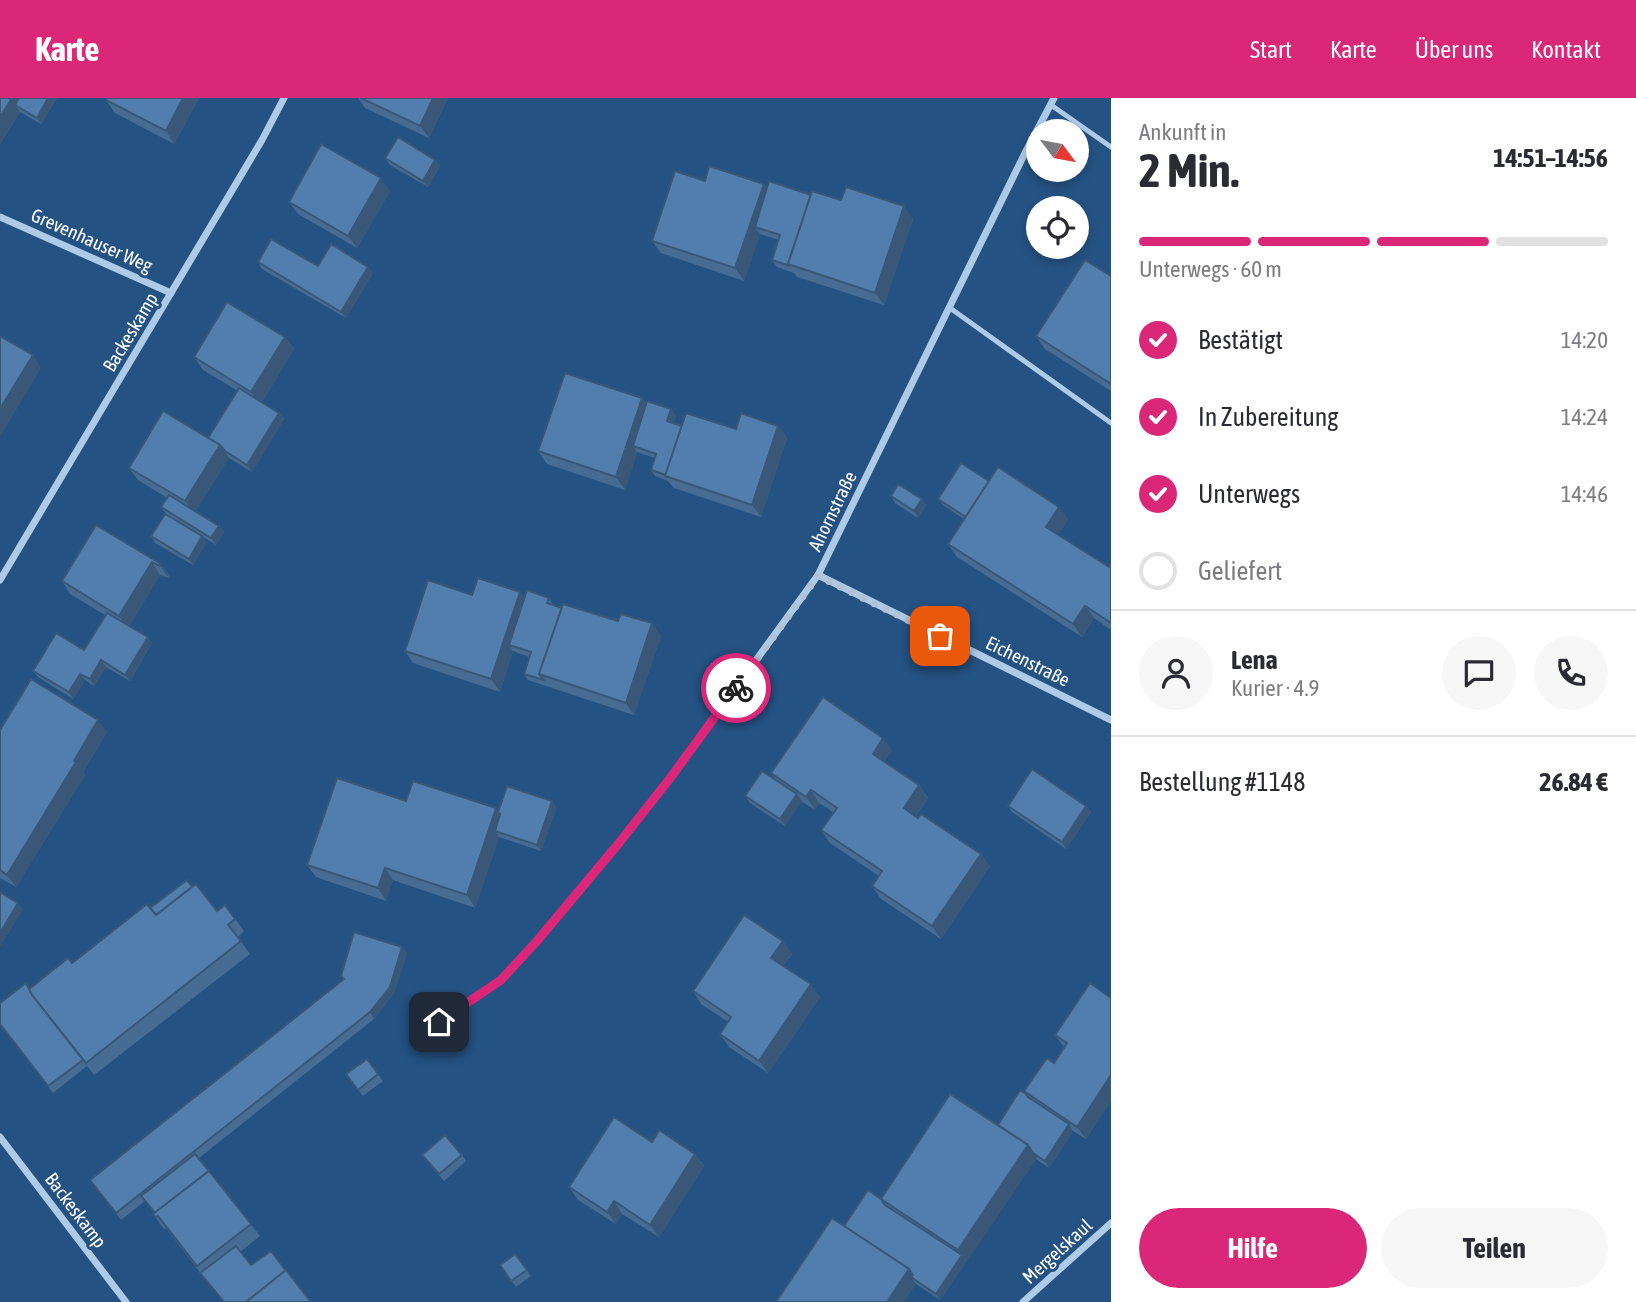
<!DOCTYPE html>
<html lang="de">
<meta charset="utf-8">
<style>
body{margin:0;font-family:"Asap Condensed",sans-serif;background:#f7f7f7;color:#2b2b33;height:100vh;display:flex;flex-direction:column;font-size:26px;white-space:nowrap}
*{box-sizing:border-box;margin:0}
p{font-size:23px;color:#7c7c81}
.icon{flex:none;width:38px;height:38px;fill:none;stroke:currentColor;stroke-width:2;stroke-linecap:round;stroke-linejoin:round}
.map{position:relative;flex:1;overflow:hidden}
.sheet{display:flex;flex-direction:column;background:#fff;width:525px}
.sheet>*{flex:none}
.needle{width:46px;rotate:122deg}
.fabs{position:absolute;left:1026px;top:21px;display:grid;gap:14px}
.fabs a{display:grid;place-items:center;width:63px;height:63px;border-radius:50%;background:#fff;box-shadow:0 4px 10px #0003;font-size:35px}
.pin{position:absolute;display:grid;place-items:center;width:60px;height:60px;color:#fff;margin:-30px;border-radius:14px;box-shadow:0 4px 10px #0006}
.courier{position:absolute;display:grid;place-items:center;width:70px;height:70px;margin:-35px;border:5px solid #db2777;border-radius:50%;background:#fff;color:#222;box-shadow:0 2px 9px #0007}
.headline em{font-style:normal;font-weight:700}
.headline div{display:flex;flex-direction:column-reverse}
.headline{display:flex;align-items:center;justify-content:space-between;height:119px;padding:0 28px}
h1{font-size:46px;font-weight:700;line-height:52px}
.bar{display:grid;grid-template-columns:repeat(4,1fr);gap:10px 7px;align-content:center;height:84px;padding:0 28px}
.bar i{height:9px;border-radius:5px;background:#e1e1e2}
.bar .active{background:#db2777}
.bar p{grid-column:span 4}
.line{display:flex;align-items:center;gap:18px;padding:0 28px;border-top:2px solid #e1e1e2}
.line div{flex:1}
.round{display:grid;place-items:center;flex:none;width:74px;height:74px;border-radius:37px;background:#f7f7f7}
ol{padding:0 28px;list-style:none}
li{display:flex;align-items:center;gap:21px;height:77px}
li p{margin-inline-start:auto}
li .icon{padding:7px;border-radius:50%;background:#db2777;color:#fff;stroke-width:4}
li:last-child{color:#7c7c81}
li i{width:38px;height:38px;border:4px solid #e1e1e2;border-radius:50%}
.cta{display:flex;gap:14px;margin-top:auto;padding:14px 28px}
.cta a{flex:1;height:80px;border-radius:42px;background:#db2777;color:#fff;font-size:28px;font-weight:700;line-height:80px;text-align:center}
.cta a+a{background:#f7f7f7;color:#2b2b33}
header{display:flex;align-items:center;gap:42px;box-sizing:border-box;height:98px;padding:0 35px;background:#db2777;color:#fff}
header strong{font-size:33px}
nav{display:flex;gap:38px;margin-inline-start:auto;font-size:24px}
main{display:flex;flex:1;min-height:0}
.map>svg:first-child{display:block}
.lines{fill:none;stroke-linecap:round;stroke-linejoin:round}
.service{stroke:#adcae7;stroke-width:5}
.minor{stroke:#adcae7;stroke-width:7}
.wall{fill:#466c94}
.shaded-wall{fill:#395878}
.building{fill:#517eac;stroke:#395878;stroke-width:2}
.done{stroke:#b2c2d4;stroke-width:7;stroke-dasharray:0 12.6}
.route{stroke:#db2777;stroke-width:9}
.labels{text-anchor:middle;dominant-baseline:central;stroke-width:6;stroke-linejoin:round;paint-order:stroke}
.street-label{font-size:19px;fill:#fff;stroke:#245283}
</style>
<header>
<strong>Karte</strong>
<nav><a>Start</a><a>Karte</a><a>Über uns</a><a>Kontakt</a></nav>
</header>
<main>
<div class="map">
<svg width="1111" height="1204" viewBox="0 0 1111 1204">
<rect width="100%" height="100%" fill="#245283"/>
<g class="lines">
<g class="service">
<path d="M1051,7l60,42"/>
<path d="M950,210l161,115"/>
</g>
<g class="minor">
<path d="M0,119l171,76"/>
<path d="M818,477l293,145"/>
<path d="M0,482l262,-440 22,-42"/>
<path d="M439,924l62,-42 36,-39 82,-98 52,-66 147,-202 207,-422 29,-55"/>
<path d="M0,1039l126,165"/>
<path d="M1023,1204l88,-79"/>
</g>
</g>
<g class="wall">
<path d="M0,0h57l-16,26 -21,-12 -20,32z"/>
<path d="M199,0l-25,46 -59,-31 -9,-13z"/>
<path d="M358,0h90l-19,40 -64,-30z"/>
<path d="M385,60l50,2 5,6 -12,21 -38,-22z"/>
<path d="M705,83l59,3 3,5 74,11 72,19 -29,86 -87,-28 -3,-4 -17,-6 -5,-7 7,-20 -19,-6 -16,47 -83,-28 -9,-12z"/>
<path d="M390,93l-33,57 -59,-34 -9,-12z"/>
<path d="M258,164l60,4 55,7 -27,45 -84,-49z"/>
<path d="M1111,178v115l-66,-42 -9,-13z"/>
<path d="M285,239l9,12 -32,53 17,11 5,6 -32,53 -23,-14 -34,53 24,15 5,6 -8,13 -50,-31 -5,-7 6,-9 -29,-18 -9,-12 79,-30 30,-47 -35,-21 -9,-13z"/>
<path d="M642,300l5,6 29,12 -3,7 9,3 54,3 42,-3 9,12 -26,79 -87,-29 -6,-7 -13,-5 -4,-6 4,-12 -18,-6 -12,38 -78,-26 -9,-13z"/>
<path d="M989,383l79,38 -10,16 51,32 2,-3v66l-17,-12 -12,19 -125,-80 -9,-13 16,-25 -21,-14 -5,-6z"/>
<path d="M891,398l35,9 -8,13 -23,-15z"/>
<path d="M96,427l65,39 9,12 -1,2 -9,-3 -31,51 23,17 -22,38 -24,-14 -12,19 -9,-6 -12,19 -35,-22 -5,-6 51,-21 21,-35 -35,-21 -8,-13z"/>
<path d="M151,438h51l4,7 -13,22 -38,-22z"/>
<path d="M524,500h25l4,7 108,31 -27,79 -106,-35 -4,-6 5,-17 -16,-6 -13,41 -87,-29 -8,-12z"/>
<path d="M0,632l107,2 -24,40 2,3 -69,112 -16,-9z"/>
<path d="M892,652l-8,12 35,23 9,13 -12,18 74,50 -49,73 -60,-40 -9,-13 7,-10 -49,-33 -9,-13 12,-18 -14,-9 -4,7 -14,-9 -16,25 -35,-23 -5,-7 31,-16 -5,-7z"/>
<path d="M406,703l92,11 54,-11 4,7 -15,43 -42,-14 -24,71 -82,-28 -7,21 -70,-24 -9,-12z"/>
<path d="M1008,708h78l5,6 -25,37 -54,-37z"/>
<path d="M192,789l25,24 8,-6 19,26 -6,6 12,17 -156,121 -7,-9 -34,27 -53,-68 72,-62 78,-55z"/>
<path d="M783,843l9,13 -9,12 37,31 -52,76 -39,-26 -9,-13 8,-12 -27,-18 -8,-13z"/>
<path d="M407,855l-13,40 -20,26 -175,139 61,78 -20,16 11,13 35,6 -81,8 -39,-51 -2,1 -11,-15 1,-1 -9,-12 -24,19 -31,-40z"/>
<path d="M1111,900v103l-25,38 -13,-8 -24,37 -13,-9 -96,141 -24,-16 -72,-58 37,-27 117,-74 28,-31 -2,-3 30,-28 10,-16 -9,-12z"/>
<path d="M367,961l16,22 -20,15 -17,-22z"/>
<path d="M652,1044l43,12 9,12 -45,71 -37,-23 -6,10 -38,-24 -9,-13z"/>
<path d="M422,1057h40l4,6 -22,20z"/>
<path d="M515,1156l16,22 -15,11 -16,-22z"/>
</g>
<g class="shaded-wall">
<path d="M12,0h16l-13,7 5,7 -20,32v-27z"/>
<path d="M48,0h9l-16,26 -4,-6z"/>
<path d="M183,0h16l-25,46 -8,-13z"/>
<path d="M433,0h15l-19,40 -9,-12z"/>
<path d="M435,62l5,6 -12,21 -5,-6z"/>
<path d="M381,80l9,13 -33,57 -9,-12z"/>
<path d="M764,86l8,13 -17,30 5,7 -16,47 -9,-13z"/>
<path d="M904,108l9,13 -29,86 -9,-12z"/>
<path d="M368,169l5,6 -27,45 -5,-6z"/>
<path d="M285,239l9,12 -34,56 -9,-13z"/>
<path d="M33,257l8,13 -41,69v-28z"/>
<path d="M642,300l9,13 -18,35 4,6 -12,38 -9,-13z"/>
<path d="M671,311l5,7 -5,12 -4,-7z"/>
<path d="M279,315l5,6 -32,53 -5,-7z"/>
<path d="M778,328l9,12 -26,79 -9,-12z"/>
<path d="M220,347l9,13 -35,56 -9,-13z"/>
<path d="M922,401l4,6 -8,13 -4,-7z"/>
<path d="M1059,409l9,12 -13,21 -9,-13z"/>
<path d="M219,428l5,6 -8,13 -5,-7z"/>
<path d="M202,438l4,7 -13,22 -4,-6z"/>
<path d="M152,464l8,13 -32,54 -9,-13z"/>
<path d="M161,466l9,12 -1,2 -9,-12z"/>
<path d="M520,494l8,12 -19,41 4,6 -13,41 -9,-13z"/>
<path d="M1085,508l9,12 -12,19 -9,-13z"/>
<path d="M652,525l9,13 -27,79 -8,-12z"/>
<path d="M148,539l4,6 -22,38 -5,-6z"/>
<path d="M101,562l5,7 -12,19 -4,-7z"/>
<path d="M80,576l5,6 -12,19 -4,-7z"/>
<path d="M98,622l9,12 -24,40 2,3 -69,112 -9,-12z"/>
<path d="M883,640l9,12 -11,17 -8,-13z"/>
<path d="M919,687l9,13 -16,23 -8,-13z"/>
<path d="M811,692l8,13 -4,7 -9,-13z"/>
<path d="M797,696l5,7 -17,25 -5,-7z"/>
<path d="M552,703l4,7 -15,43 -4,-6z"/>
<path d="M1086,708l5,6 -25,37 -4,-7z"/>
<path d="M496,710l9,13 -10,10 4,6 -24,71 -8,-13z"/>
<path d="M981,756l9,12 -49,73 -9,-13z"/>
<path d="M385,770l8,12 -7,21 -8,-13z"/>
<path d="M18,805l5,7 -23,37v-14z"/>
<path d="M783,843l9,13 -12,16 -9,-12z"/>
<path d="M402,849l5,6 -13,40 -20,26 -4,-7z"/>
<path d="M811,886l9,13 -52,76 -9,-12z"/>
<path d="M1111,977v26l-25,38 -9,-12z"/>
<path d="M1069,1026l4,7 -24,37 -4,-7z"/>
<path d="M1028,1047l9,13 -70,104 -9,-12z"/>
<path d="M695,1056l9,12 -45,71 -9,-12z"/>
<path d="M614,1103l8,13 -6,10 -9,-12z"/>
<path d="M962,1157l4,7 -26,38 -4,-6z"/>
<path d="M909,1171l8,12 -6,-4 5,7 -12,18h-17z"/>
</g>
<g class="building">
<path d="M0,0h12l-12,19z"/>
<path d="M19,0h29l-11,20 -22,-13z"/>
<path d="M107,0h76l-17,33 -60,-31z"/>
<path d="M361,0h72l-13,28z"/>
<path d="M398,39l37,23 -12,21 -38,-23z"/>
<path d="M321,46l60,34 -33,58 -59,-34z"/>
<path d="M709,68l55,18 -29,84 -83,-27 23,-70 30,10z"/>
<path d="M769,83l42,14 -23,69 2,2 -18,-6 8,-25 -25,-8z"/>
<path d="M846,89l58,19 -29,87 -87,-29 24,-73 29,9z"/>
<path d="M271,141l47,27 13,-22 37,23 -27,45 -83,-50z"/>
<path d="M1085,162l26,16v108l-75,-48z"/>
<path d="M227,204l58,35 -34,55 -57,-35z"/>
<path d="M0,238l33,19 -33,54z"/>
<path d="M565,275l77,25 -26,79 -78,-26z"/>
<path d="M239,290l40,25 -32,52 -22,-14 -5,-6 -12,-7z"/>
<path d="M647,303l24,8 -4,12 15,5 -16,49 -15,-5 5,-16 -23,-8z"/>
<path d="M163,313l57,34 -35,56 -56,-33z"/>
<path d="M686,315l50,16 5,-16 37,13 -26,79 -87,-29z"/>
<path d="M961,365l28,18 -23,36 -28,-18z"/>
<path d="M998,369l61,40 -13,20 63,40 2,-3v59l-26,-17 -12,18 -125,-80z"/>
<path d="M898,386l24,15 -8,12 -23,-15z"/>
<path d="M169,397l50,31 -8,12 -50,-31z"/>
<path d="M165,416l37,22 -13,23 -38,-23z"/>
<path d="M96,427l65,39 -1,2 -8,-4 -33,54 -57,-35z"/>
<path d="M478,480l42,14 -29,87 -86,-28 23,-71 44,15z"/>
<path d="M527,492l22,8 -2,5 15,5 -23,66 5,6 -20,-6 7,-22 -22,-7z"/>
<path d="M563,506l55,17 3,-7 31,9 -26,80 -87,-29z"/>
<path d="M107,515l41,24 -23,38 -24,-15 -11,19 -10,-5 -11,18 -36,-21 23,-38 28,17z"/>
<path d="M31,581l67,41 -24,41 2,1 -69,113 -7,-5v-140z"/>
<path d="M823,599l60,41 -10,16 46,31 -15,23 14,10 3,-4 60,40 -49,72 -60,-40 10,-15 -61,-41 16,-22 -26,-18 -5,7 -35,-24z"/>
<path d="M1032,671l54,37 -24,36 -54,-36z"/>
<path d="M762,673l35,23 -17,25 -35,-23z"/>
<path d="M337,680l69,23 7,-20 83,27 -29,87 -82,-27 -7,20 -71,-23z"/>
<path d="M507,688l45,15 -15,44 -42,-14 5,-17 -2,-2z"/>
<path d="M187,782l5,7 -36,28 -6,-7z"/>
<path d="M196,786l21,27 8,-6 10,14 -7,6 13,16 -155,122 -58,-73 40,-32 4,5 75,-59 9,11z"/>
<path d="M0,794l18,11 -18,30z"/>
<path d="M744,817l39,26 -12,17 40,26 -52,77 -39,-27 11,-17 -38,-26z"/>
<path d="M354,834l48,15 -12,40 -20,25 -254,201 -26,-33 254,-201 -3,-3z"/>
<path d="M26,885l6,12 51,65 -35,26 -48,-62v-21z"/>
<path d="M1090,885l21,15v77l-34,52 -53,-36 23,-33 7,5 13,-20 -12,-8z"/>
<path d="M367,961l11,15 -20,16 -12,-16z"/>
<path d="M1020,992l6,4 2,3 41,27 -24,37 -12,-8 -5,-8 -30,-20z"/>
<path d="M950,996l78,51 -70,105 -77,-51z"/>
<path d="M614,1019l38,25 7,-12 36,24 -45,71 -36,-24 -7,11 -38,-25z"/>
<path d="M445,1037l17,20 -23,19 -17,-19z"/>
<path d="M195,1056l14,17 -54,42 -14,-17z"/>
<path d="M209,1073l42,53 -54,42 -39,-50 -3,1 -2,-3z"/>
<path d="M868,1092l13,9 4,6 77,50 -26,39 -25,-17 2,-2 -4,-6 -65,-43z"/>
<path d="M832,1120l77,51 -22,33h-111z"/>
<path d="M236,1148l15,19 20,-14 15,20 -40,31h-22l-24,-29z"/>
<path d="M515,1156l12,16 -16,11 -11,-16z"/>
<path d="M286,1172l25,32h-65z"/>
</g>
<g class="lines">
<path class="done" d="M736,590l82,-112 122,60"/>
<path class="route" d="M439,924l62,-42 36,-39 82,-98 52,-66 65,-89"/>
</g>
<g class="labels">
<g class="street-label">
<text transform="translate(92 142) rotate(24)">Grevenhauser Weg</text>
<text transform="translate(130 234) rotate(-59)">Backeskamp</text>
<text transform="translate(832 413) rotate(-64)">Ahornstraße</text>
<text transform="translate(1028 563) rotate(26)">Eichenstraße</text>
<text transform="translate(76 1112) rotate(53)">Backeskamp</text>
<text transform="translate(1057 1153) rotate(-42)">Mergelskaul</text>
</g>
</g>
</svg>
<div class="fabs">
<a><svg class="needle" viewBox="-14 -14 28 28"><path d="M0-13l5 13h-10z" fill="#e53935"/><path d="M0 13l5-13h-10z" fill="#7c7c81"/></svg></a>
<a><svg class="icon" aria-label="locate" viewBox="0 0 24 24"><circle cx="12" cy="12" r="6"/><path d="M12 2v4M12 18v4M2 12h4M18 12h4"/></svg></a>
</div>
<div class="pin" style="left:940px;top:538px;background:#ea580c"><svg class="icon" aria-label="bag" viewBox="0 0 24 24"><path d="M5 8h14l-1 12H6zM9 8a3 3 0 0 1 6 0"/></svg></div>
<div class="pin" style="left:439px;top:924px;background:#1f2937"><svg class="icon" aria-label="home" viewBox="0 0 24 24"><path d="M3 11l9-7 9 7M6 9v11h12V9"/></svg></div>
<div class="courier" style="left:736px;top:590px"><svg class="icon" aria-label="bike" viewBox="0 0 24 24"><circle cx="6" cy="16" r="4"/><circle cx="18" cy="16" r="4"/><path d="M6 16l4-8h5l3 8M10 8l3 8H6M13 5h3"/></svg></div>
</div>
<section class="sheet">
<div class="headline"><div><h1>2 Min.</h1><p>Ankunft in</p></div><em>14:51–14:56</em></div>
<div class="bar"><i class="active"></i><i class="active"></i><i class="active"></i><i></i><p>Unterwegs · 60 m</p></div>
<ol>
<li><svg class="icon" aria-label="check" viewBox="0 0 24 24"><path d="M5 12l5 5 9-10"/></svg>Bestätigt<p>14:20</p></li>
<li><svg class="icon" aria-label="check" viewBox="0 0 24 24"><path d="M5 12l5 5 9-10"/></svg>In Zubereitung<p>14:24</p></li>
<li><svg class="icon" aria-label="check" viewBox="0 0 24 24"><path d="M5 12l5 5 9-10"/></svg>Unterwegs<p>14:46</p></li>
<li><i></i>Geliefert</li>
</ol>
<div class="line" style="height:126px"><a class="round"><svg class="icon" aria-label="person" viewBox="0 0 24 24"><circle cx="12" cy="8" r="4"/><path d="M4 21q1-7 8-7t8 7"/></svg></a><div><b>Lena</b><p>Kurier · 4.9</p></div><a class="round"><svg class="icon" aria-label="chat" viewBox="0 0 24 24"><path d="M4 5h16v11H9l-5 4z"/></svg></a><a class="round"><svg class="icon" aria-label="phone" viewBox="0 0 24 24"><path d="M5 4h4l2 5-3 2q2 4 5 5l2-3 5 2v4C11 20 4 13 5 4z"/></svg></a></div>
<div class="line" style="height:91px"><div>Bestellung #1148</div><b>26.84 €</b></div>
<div class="cta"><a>Hilfe</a><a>Teilen</a></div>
</section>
</main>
